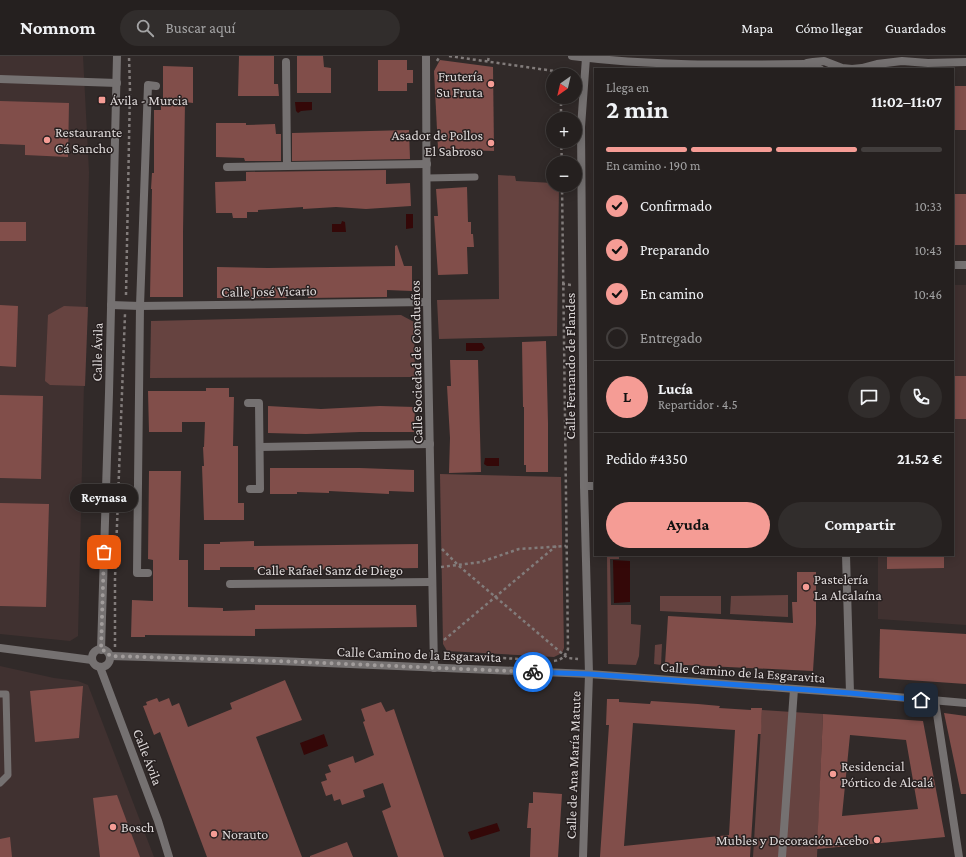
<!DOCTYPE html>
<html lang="es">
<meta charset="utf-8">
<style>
body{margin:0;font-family:"Crimson Pro",serif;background:#312d2c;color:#f1f3f6;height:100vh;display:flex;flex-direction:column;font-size:15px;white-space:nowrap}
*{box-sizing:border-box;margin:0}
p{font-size:13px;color:#a3a3a4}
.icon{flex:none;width:22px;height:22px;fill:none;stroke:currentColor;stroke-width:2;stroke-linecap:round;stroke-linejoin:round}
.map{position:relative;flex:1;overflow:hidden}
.panel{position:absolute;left:594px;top:12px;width:360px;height:488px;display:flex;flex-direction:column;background:#25201f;border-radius:0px;box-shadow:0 2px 10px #0003,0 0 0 1px #423e3d}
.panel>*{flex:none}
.needle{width:26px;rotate:214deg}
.controls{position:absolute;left:546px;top:12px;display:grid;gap:8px}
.controls a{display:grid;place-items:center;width:36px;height:36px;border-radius:50%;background:#25201f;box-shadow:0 2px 10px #0003,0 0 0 1px #423e3d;font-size:20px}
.pin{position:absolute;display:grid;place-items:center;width:34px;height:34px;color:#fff;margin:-17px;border-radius:8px;box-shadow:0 2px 6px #0006}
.courier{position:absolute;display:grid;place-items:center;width:40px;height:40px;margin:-20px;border:3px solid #1a73e8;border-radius:50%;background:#fff;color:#222;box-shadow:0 1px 5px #0007}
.bubble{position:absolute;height:28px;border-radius:14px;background:#25201f;box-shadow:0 2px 10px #0003,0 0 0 1px #423e3d;font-size:13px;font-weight:700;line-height:28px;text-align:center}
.summary em{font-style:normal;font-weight:700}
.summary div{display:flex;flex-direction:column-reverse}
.summary{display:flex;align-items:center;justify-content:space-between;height:68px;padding:0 12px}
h1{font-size:26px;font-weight:700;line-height:30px}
.bar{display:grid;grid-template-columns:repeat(4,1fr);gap:6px 4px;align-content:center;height:48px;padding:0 12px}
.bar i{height:5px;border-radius:3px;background:#423e3d}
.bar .on{background:#f59c95}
.bar p{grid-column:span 4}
.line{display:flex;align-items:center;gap:10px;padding:0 12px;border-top:1px solid #423e3d}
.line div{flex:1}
.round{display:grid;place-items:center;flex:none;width:42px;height:42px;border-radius:21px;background:#312d2c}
ol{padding:0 12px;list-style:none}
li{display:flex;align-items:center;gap:12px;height:44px}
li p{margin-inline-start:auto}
li .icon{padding:4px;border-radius:50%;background:#f59c95;color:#111;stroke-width:4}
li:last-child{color:#a3a3a4}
li i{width:22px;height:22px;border:2px solid #423e3d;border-radius:50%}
.action{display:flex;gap:8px;margin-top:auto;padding:8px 12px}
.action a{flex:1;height:46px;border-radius:24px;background:#f59c95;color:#111;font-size:16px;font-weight:700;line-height:46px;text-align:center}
.action a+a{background:#312d2c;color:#f1f3f6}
header{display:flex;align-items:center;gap:24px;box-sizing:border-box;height:56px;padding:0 20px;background:#25201f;border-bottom:1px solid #423e3d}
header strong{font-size:19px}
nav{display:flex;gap:22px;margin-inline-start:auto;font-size:14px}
.search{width:280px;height:36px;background:#312d2c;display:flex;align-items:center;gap:10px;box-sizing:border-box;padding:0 14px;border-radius:22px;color:#a3a3a4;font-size:15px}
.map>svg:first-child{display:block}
.built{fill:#403130}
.green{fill:#664340}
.water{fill:#340808}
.building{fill:#814e4a;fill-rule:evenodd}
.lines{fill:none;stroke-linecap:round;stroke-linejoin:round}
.path{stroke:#827c7b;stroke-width:2.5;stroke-dasharray:3 3;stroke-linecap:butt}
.service{stroke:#757171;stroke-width:7}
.pedestrian{stroke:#757171;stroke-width:8}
.minor{stroke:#757171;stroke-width:8}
.done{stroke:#a19c9b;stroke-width:4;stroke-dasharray:0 7.2}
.route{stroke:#1a73e8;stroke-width:5}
.poi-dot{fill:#f59c95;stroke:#272020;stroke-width:1.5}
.labels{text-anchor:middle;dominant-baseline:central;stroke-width:3;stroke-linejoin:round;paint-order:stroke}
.poi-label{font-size:14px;fill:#ded9d9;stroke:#272020;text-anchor:start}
.street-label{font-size:14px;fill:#ded9d9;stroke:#272020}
</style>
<header>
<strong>Nomnom</strong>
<div class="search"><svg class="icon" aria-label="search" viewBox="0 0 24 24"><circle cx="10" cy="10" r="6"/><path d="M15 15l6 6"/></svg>Buscar aquí</div>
<nav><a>Mapa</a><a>Cómo llegar</a><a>Guardados</a></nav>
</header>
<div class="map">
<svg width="966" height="801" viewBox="0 0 966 801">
<rect width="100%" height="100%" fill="#312a29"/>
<g class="built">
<path d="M0,0h83l6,116 -11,464 -8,5 -70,-7z"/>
<path d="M953,229h13v340l-88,-6v-64h75z"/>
<path d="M0,610l54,12 24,3 10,4 66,172h-154z"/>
</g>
<g class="green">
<path d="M498,119l17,1 1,5 37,2v2h6l-2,151 -118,3 -2,-39 62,-1z"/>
<path d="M64,250l24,1 -3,79 -35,-1 -5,-4 3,-66z"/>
<path d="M401,259l13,7 1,55 -265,1 1,-57z"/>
<path d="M440,418l121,3 3,171 -2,5 -8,4 -107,-6 -4,-7z"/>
<path d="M607,499h12v4h-9l1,46h20v19l10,1 -2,31 -3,9 -28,-1z"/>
<path d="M788,539v22l-58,-3 1,-18z"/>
<path d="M660,540h61v18l-61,-3z"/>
<path d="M662,588l-1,21 -7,-1 1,-19z"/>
<path d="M762,654l61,4 -6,143h-64z"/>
</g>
<g class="water">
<path d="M295,46h17v8l-11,1 -3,2 -2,-2z"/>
<path d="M406,158h7v14l-7,1z"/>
<path d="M342,165l3,1 1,10h-14v-8h9z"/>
<path d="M466,287h16l3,5 -3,3h-16z"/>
<path d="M485,402h14v8h-12l-3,-2z"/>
<path d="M613,504l17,1v41l-16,1z"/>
<path d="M324,678l4,12 -24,9 -4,-12z"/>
<path d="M497,767l3,8 -29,9 -3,-8z"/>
</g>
<g class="building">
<path d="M239,0h35v28h4l1,12h-41z"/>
<path d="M297,0h26l1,11 7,1v25h-34z"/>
<path d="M378,4h29v10h6v13h-6v8h-29z"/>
<path d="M440,4l53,7 1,84 -56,-2 -4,-78z"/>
<path d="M163,10l30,1v36l-8,-1 -2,130v65h-33l2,-108h-1l1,-16h2v-63h7v-8h2z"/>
<rect x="953" y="30" width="13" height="44"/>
<path d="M0,45l69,2 -1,54 -43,-2v-10l-25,-1z"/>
<path d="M216,67h30v2l29,-1 1,10h5v27h-36l-1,-3 -28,-1z"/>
<path d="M409,74l1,29 -118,2v-28z"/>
<path d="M386,114v14l24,-1 1,23 -45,3 -30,-2 -33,2v-2l-45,3v2h-11v6h-14l-1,-5h-16l-1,-31 31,-1v-9z"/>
<path d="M467,131l1,35h3v12h2l1,13h-7l1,27 -30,1 -4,-59h4l-2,-27z"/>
<rect x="953" y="138" width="13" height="51"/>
<rect x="0" y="166" width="26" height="19"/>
<path d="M397,189l7,21h8v25l-25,-1v7l-79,1v-7l-21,1v6h-70v-31l51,1 127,-2v-20z"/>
<path d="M0,249l18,1 -2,61 -16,-1z"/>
<path d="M546,285l2,82v49h-22v-7h-2v-58h-1l-1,-65z"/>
<path d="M450,304h28l3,112 -32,1 1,-35 -3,-52h4z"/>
<path d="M953,320h13v43h-12z"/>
<path d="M206,332h23v9h5l-1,49h5v57h6v17h-40l-2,-54h2l-1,-19h1l1,-25h-23v10h-33l-1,-41h58z"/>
<path d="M0,339l43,1 -2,83 -41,-1z"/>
<path d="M268,350l53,3 59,-3 35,1 -1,25h-54l-54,2 -38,-1z"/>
<path d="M270,412h90l54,2v22l-25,-1v3l-60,-3v2l-32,-1v2h-27z"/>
<path d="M149,415h32l-2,89h9v47l35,1v3l32,-1v-5h161l1,22 -162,2v7l-110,-1v2h-14l1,-37 21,1v-41l-5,-1z"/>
<path d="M0,447l49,1 -3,103 -46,-1z"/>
<path d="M254,485v5l164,-2v24l-137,2h-27v-3h-34v3h-16v-26h16v-2z"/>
<path d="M887,499h57v13l-57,1z"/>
<path d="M797,516h19v52l-3,47 -148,-7 3,-48 125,7 -1,-21h5z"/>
<path d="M880,573l86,5v50l-87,-6z"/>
<path d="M285,624l17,40 -46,17 46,120h-95l-47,-125 -6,3 -11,-29 4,-1 -1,-3 11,-4 2,4 10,-4 3,8 7,-3 9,24 44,-18 -2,-6z"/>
<path d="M83,630l-4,52 -44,4 -5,-51z"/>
<path d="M607,643h12v3l31,2 1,-3 47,3 22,2 -1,2 32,2v-2h11l-1,26h-3l-8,123h-150l9,-132h-3zM633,667l102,7 -6,105 -105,11z"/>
<path d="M381,646l5,10 8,-3 50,148h-46l-16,-46 9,-4 -8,-24 -20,7 2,7 -23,8 -2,-6 -6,2 -2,-7 -6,2 -5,-14 6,-2 -2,-6 6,-2 -3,-7 25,-9 2,7 19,-8 -11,-33 2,-1 -4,-12z"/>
<path d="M944,657l22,3v78h-5z"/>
<path d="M823,658l100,7 22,116 -128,12zM850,679l56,5 12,69 -76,7z"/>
<path d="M533,736l29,2 -4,63h-28l1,-29h-4l2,-25h4z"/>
<path d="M117,739l23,62h-40l-7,-59z"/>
<path d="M10,781l2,20h-12v-18z"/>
<path d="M347,786l6,15h-43v-1z"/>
</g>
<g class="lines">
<g class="path">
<path d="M449,0l112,16 12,3"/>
<path d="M437,5l3,-5"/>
<path d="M488,5l1,-5"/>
<path d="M561,41v22"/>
<path d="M561,85l1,22"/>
<path d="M562,228l10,1"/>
<path d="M126,239l4,-205 -1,-34"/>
<path d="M442,493l17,17 106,90 3,2 10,1"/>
<path d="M441,511l40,-5 38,-13 47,-3"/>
<path d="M444,584l112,-94"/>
<path d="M115,591v-69l10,-264"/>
<path d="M444,596l6,3 69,4"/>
<path d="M554,605c8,-1 11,-5 14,-12l-6,-464"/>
</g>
<g class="service">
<path d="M427,122l48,-1"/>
<path d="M0,638h6l2,81 -8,8"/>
</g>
<path class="pedestrian" d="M782,801l12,-168"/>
<g class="minor">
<path d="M426,0l1,246 7,366"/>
<path d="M572,0c77,10 155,9 233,8l15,5"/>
<path d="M286,6l1,104"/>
<path d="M807,7l6,-1 11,-1 18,7 10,1 10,-1 15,-4 25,-3 26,2 38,-1"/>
<path d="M0,23l117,4"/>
<path d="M227,111l200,-3"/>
<path d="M953,209h13"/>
<path d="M111,249l29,1 287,-4"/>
<path d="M248,347h11l1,86h-10"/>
<path d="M260,391l170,-3"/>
<path d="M584,430h11"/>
<path d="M846,499l4,138"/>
<path d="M148,517h-11l3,-267 8,-221 8,1"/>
<path d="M230,528l201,-2"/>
<path d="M0,592l92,12"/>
<circle cx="101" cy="602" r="9"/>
<path d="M101,594l8,-257 8,-337"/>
<path d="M110,600l168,5 311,13 261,19 116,10"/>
<path d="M100,611l58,154 11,36"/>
<path d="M935,645l24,156"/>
<path d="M583,801l6,-183 -5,-188 -3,-359 5,-69"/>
</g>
</g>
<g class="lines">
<path class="done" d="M104,496l-3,98 5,1 4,5 168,5 255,11"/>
<path class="route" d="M533,616l56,2 261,19 71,7"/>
</g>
<g class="poi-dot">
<circle cx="491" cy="28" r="4"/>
<rect x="98" y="40" width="8" height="8" rx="2"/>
<circle cx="47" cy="84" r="4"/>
<circle cx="491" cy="87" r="4"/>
<circle cx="806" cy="531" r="4"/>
<circle cx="833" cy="718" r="4"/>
<circle cx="113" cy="771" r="4"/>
<circle cx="214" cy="778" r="4"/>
<circle cx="877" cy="784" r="4"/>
</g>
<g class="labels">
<g class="poi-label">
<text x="483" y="20" text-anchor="end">Frutería<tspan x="483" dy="16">Su Fruta</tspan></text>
<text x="110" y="44">Ávila - Murcia</text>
<text x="55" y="76">Restaurante<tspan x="55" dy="16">Cá Sancho</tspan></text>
<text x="483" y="79" text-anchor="end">Asador de Pollos<tspan x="483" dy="16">El Sabroso</tspan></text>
<text x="814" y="523">Pastelería<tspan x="814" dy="16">La Alcalaína</tspan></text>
<text x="841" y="710">Residencial<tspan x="841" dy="16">Pórtico de Alcalá</tspan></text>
<text x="121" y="771">Bosch</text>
<text x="222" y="778">Norauto</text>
<text x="869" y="784" text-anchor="end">Mubles y Decoración Acebo</text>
</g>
<g class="street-label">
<text transform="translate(269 235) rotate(-1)">Calle José Vicario</text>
<text transform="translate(97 296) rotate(-89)">Calle Ávila</text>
<text transform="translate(416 306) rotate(-91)">Calle Sociedad de Condueños</text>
<text transform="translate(570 310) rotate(-90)">Calle Fernando de Flandes</text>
<text x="330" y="514">Calle Rafael Sanz de Diego</text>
<text transform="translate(419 598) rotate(2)">Calle Camino de la Esgaravita</text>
<text transform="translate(743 616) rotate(4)">Calle Camino de la Esgaravita</text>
<text transform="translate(148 701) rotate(69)">Calle Ávila</text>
<text transform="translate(573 709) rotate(-88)">Calle de Ana María Matute</text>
</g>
</g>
</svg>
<div class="controls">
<a><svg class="needle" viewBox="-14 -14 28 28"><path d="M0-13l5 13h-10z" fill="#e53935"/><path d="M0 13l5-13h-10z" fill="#a3a3a4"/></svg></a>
<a>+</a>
<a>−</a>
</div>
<div class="pin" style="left:104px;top:496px;background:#ea580c"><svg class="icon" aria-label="bag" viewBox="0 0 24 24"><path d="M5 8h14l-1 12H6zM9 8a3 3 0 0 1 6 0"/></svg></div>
<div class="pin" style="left:921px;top:644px;background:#1f2937"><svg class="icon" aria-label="home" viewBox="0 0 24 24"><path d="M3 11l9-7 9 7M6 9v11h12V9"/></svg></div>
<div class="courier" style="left:533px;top:616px"><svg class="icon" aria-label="bike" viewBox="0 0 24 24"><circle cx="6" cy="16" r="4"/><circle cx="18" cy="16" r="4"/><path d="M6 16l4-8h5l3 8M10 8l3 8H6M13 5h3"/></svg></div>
<div class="bubble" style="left:70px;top:428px;width:68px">Reynasa</div>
<section class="panel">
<div class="summary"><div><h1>2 min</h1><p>Llega en</p></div><em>11:02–11:07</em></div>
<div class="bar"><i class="on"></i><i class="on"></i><i class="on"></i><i></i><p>En camino · 190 m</p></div>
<ol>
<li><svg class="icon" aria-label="check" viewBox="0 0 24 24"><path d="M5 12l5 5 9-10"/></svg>Confirmado<p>10:33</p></li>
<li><svg class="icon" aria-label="check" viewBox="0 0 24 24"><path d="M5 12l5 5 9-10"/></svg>Preparando<p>10:43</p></li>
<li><svg class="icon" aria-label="check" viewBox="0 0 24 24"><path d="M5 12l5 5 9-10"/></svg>En camino<p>10:46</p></li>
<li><i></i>Entregado</li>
</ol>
<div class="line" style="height:72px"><b class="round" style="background:#f59c95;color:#111">L</b><div><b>Lucía</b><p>Repartidor · 4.5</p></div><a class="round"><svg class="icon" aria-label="chat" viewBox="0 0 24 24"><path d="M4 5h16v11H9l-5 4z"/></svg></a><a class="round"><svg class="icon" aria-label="phone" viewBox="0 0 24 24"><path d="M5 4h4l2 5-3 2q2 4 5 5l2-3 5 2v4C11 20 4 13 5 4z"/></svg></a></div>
<div class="line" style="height:52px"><div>Pedido #4350</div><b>21.52 €</b></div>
<div class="action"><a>Ayuda</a><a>Compartir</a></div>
</section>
</div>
